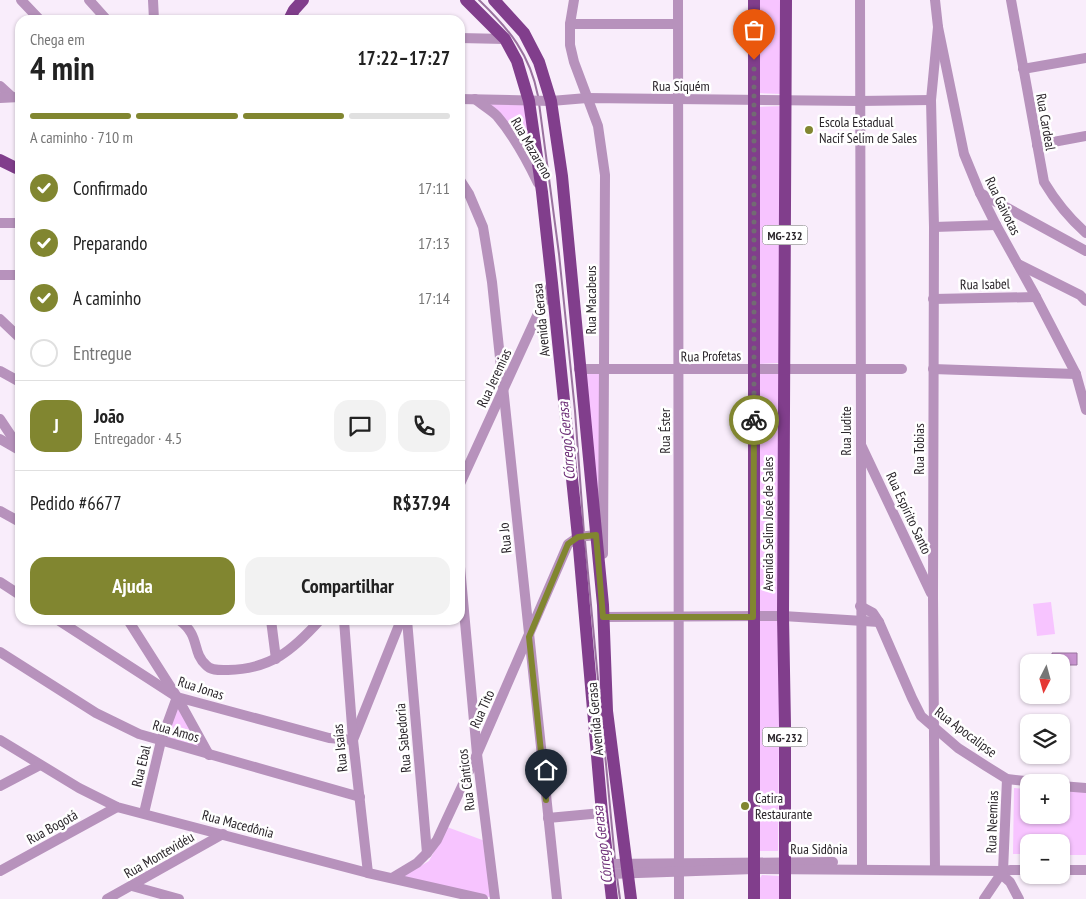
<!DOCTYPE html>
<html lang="pt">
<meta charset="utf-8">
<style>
body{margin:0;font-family:"PT Sans Narrow",sans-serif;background:#f2f2f2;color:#222;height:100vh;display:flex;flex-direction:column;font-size:19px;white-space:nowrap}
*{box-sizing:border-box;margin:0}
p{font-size:16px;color:#767676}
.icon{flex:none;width:28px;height:28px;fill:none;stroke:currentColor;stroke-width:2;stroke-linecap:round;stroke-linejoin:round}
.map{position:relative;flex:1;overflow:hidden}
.drawer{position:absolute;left:15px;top:15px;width:450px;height:610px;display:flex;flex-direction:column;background:#fff;border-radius:15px;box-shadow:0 1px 4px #0004}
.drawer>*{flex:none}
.needle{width:32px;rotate:186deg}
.tools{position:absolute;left:1020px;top:654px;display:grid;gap:10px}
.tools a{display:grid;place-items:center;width:50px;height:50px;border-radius:10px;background:#fff;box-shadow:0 1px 4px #0004;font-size:25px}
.pin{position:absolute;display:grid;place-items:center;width:42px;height:42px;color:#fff;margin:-51px -21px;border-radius:50% 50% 50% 0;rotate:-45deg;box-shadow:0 0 5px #0007}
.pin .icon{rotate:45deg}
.courier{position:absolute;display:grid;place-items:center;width:50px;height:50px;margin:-25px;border:4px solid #818630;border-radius:50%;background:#fff;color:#222;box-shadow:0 1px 6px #0007}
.summary em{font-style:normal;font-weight:600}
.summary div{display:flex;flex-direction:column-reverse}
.summary{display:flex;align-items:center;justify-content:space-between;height:85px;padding:0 15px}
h1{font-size:32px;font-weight:600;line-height:38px}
.bar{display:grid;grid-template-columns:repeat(4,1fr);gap:8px 5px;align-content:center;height:60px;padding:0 15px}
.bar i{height:6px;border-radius:4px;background:#e0e0e0}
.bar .on{background:#818630}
.bar p{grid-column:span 4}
.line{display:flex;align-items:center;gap:12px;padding:0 15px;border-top:1px solid #e0e0e0}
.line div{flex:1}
.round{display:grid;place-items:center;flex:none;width:52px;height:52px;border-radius:15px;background:#f2f2f2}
ol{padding:0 15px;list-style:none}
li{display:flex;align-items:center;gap:15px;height:55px}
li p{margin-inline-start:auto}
li .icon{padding:5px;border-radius:50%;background:#818630;color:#fff;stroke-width:4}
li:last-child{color:#767676}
li i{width:28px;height:28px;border:2px solid #e0e0e0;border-radius:50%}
.action{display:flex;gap:10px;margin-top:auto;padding:10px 15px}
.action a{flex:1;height:58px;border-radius:15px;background:#818630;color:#fff;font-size:20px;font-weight:600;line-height:58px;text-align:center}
.action a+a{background:#f2f2f2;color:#222}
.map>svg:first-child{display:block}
.green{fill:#f7c4ff}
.water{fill:#c893d0;stroke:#99729e}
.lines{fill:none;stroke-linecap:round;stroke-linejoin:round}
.stream{stroke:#99729e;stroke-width:2}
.minor{stroke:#b792bc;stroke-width:10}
.major{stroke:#813e8c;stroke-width:12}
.done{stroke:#726b73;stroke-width:5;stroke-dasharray:0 9}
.route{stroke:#818630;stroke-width:6}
.poi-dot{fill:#818630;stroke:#fff;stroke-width:2}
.labels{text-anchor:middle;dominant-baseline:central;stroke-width:5;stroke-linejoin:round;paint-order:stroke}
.shield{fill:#fff;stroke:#6a666a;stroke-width:1}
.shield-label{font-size:12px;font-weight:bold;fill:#2a252a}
.street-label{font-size:14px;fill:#2a252a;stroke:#fff}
.poi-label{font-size:14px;fill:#2a252a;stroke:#fff;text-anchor:start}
.water-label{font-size:15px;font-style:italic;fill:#6d2e77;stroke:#fff}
</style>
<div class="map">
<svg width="1086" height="899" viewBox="0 0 1086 899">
<rect width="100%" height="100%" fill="#f9edfb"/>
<g class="green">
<path d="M758,0h24l-1,94 -23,-1z"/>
<path d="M484,101l42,2 11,72c-13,-30 -26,-54 -53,-74z"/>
<path d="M782,106l-3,257 -22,1 1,-257z"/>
<path d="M781,372l-2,240h-22v-238z"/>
<path d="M601,373v191l-18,-190z"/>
<path d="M1051,602l4,32 -18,2 -4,-32z"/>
<path d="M757,620h23l-2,231h-20z"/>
<path d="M178,701l27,50 -41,-11z"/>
<path d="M1014,788l15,1v26h32v-24l25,1v63h-25v-13h-32v12h-16z"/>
<path d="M447,827l38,14 8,57 -91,-21 27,-16z"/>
<path d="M762,875l17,1 1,23h-20v-21z"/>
</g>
<path class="water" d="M1052,653h25v12h-16v-3h-9z"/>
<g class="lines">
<g class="stream">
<path d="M479,0c30,29 51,54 59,96"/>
<path d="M539,103l20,151 16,157 9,122"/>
<path d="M585,541l30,319"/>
<path d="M617,877l3,22"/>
</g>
<g class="minor">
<path d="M21,0l19,20"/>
<path d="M89,0l18,20"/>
<path d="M153,0l1,20"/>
<path d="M574,0l-4,24v21l4,17 24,64 7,49 -2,379"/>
<path d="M678,0l1,899"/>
<path d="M860,0l2,869"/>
<path d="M935,0l3,27 26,127 16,39 16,32 40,72 40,77 10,36"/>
<path d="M1011,0l33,182c12,20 25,36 42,51"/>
<path d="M570,24h107"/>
<path d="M460,38l45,1"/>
<path d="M1023,69l63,-11"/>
<path d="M0,86l12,11"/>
<path d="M0,98l20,-1"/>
<path d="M460,99l91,2 36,-3 272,3 72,-1"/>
<path d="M475,99c7,6 16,11 22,17 17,20 30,44 41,67"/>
<path d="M1037,145l49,-9"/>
<path d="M460,180l9,14 14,33 9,55 65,617"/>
<path d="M980,193l106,58"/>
<path d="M0,223h20"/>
<path d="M934,227l62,-2"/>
<path d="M1018,264l62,31 6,6"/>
<path d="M0,275h20"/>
<path d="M933,299l103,-2"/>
<path d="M0,319l20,19"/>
<path d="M579,369h323"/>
<path d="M933,369l143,5"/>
<path d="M0,371l20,11"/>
<path d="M0,419l20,30"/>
<path d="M0,439l19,11"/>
<path d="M861,445l70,148"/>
<path d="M460,484l92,-201"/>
<path d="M0,511l20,11"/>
<path d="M460,567l17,187 18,145"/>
<path d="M0,582l20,13"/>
<path d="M860,606l13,7 6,9 33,76 9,18 37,32 28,18 21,13 27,3"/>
<path d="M603,617l180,-1 96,6"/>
<path d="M58,620l119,77 152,41 24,2 48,-120"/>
<path d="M128,620l49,77 32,58"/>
<path d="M179,620c22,16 12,31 27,45 5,6 14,5 22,5 43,-1 65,-20 92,-50"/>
<path d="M271,620l5,39"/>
<path d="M344,620l9,120 15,133"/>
<path d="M407,620l20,233"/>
<path d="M0,652l96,61 43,21 221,63"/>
<path d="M0,740l79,48 38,19 251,66 115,26"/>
<path d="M0,786l40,-21"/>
<path d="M1061,786l25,2"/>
<path d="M144,813l17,-72 16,-44"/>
<path d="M548,818l54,-5"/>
<path d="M607,864l226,-2"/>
<path d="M935,870l-2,-273 1,-370 -3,-127 7,-73"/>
<path d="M1061,870h25"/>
<path d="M0,871l117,-64"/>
<path d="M609,874l145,-5 249,2 8,-1h18"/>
<path d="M1002,875l8,7 9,17"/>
<path d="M392,878l25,-15 10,-10 10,-13 40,-86 91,-210 10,-7 18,-2"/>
<path d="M132,886l47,13"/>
<path d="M107,899l116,-65"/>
<path d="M984,899l19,-28 4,-92"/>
</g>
<g class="major">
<path d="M466,0l39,39 12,22 12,40 13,91 10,91 26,254 24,276 10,86"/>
<path d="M494,0l30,33 15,29 12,39 11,75 41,429 4,106 24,188"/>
<path d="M754,0v899"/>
<path d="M289,20l5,-10 9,-10"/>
<path d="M0,160l16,8h4"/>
<path d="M785,899v-174l-2,-109 3,-616"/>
</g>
</g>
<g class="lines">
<path class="done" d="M754,420v-360"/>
<path class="route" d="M546,800l-17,-163 39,-93 10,-7 18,-2 7,82h150l1,-197"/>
</g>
<g class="poi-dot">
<circle cx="809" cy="130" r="5"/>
<circle cx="745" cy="806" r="5"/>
</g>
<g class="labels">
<g class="shield">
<rect x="762.5" y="225.5" width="45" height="19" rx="4"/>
<rect x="762.5" y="727.5" width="45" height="19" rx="4"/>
</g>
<g class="shield-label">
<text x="785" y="235">MG-232</text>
<text x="785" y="737">MG-232</text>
</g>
<g class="street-label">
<text x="681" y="86">Rua Siquém</text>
<text transform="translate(1046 122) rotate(80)">Rua Cardeal</text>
<text transform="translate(532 148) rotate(60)">Rua Mazareno</text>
<text transform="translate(1003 206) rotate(64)">Rua Gaivotas</text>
<text transform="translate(985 284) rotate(-1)">Rua Isabel</text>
<text transform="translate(591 300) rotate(-90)">Rua Macabeus</text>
<text transform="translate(541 320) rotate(-96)">Avenida Gerasa</text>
<text transform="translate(711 356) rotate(-1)">Rua Profetas</text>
<text transform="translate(494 378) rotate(-65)">Rua Jeremias</text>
<text transform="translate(665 431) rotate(-90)">Rua Éster</text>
<text transform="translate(846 431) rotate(-90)">Rua Judite</text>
<text transform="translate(919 449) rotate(-90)">Rua Tobias</text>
<text transform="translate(909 513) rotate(65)">Rua Espírito Santo</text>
<text transform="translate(768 524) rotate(-90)">Avenida Selim José de Sales</text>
<text transform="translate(505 538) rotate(-96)">Rua Jo</text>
<text transform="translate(201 688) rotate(18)">Rua Jonas</text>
<text transform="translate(482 709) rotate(-66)">Rua Tito</text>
<text transform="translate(595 719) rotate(-95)">Avenida Gerasa</text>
<text transform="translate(176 731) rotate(16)">Rua Amos</text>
<text transform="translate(966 732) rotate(37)">Rua Apocalipse</text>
<text transform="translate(403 738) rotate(-95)">Rua Sabedoria</text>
<text transform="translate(340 748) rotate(-96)">Rua Isaías</text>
<text transform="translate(141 766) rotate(-77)">Rua Ebal</text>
<text transform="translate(466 780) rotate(-97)">Rua Cânticos</text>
<text transform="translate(992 822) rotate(-88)">Rua Neemias</text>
<text transform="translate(238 824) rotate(15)">Rua Macedônia</text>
<text transform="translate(52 827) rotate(-29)">Rua Bogotá</text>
<text x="819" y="849">Rua Sidônia</text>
<text transform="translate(159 855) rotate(-30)">Rua Montevidéu</text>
</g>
<g class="poi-label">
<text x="819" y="122">Escola Estadual<tspan x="819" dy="16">Nacif Selim de Sales</tspan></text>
<text x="755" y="798">Catira<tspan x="755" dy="16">Restaurante</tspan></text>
</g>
<g class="water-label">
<text transform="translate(566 441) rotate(-95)">Córrego Gerasa</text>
<text transform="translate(602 845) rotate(-97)">Córrego Gerasa</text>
</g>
</g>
</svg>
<div class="tools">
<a><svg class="needle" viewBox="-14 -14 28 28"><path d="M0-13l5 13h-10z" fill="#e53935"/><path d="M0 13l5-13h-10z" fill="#767676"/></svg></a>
<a><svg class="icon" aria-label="layers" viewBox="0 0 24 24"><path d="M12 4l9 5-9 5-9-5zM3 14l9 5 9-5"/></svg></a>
<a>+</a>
<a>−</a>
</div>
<div class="pin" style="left:754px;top:60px;background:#ea580c"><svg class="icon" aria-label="bag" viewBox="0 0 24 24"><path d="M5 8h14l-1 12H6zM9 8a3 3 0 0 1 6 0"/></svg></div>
<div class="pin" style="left:546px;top:800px;background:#1f2937"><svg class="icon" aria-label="home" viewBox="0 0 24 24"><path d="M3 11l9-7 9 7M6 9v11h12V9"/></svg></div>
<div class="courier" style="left:754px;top:420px"><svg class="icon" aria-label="bike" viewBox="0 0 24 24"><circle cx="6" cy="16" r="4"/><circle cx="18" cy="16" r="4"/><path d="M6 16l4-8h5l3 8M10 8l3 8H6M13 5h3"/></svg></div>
<section class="drawer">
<div class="summary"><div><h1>4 min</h1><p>Chega em</p></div><em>17:22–17:27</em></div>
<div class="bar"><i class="on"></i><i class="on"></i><i class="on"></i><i></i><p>A caminho · 710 m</p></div>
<ol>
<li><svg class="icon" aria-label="check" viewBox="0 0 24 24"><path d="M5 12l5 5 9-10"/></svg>Confirmado<p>17:11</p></li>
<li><svg class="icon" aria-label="check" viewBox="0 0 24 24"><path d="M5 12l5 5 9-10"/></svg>Preparando<p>17:13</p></li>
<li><svg class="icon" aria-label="check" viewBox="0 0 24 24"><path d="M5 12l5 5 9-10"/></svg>A caminho<p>17:14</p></li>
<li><i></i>Entregue</li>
</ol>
<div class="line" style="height:90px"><b class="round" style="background:#818630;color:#fff">J</b><div><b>João</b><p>Entregador · 4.5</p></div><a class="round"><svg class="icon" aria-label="chat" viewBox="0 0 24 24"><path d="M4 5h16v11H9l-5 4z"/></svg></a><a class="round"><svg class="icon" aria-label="phone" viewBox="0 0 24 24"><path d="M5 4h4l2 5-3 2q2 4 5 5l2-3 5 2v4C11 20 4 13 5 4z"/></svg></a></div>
<div class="line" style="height:65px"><div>Pedido #6677</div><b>R$37.94</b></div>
<div class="action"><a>Ajuda</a><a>Compartilhar</a></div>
</section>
</div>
